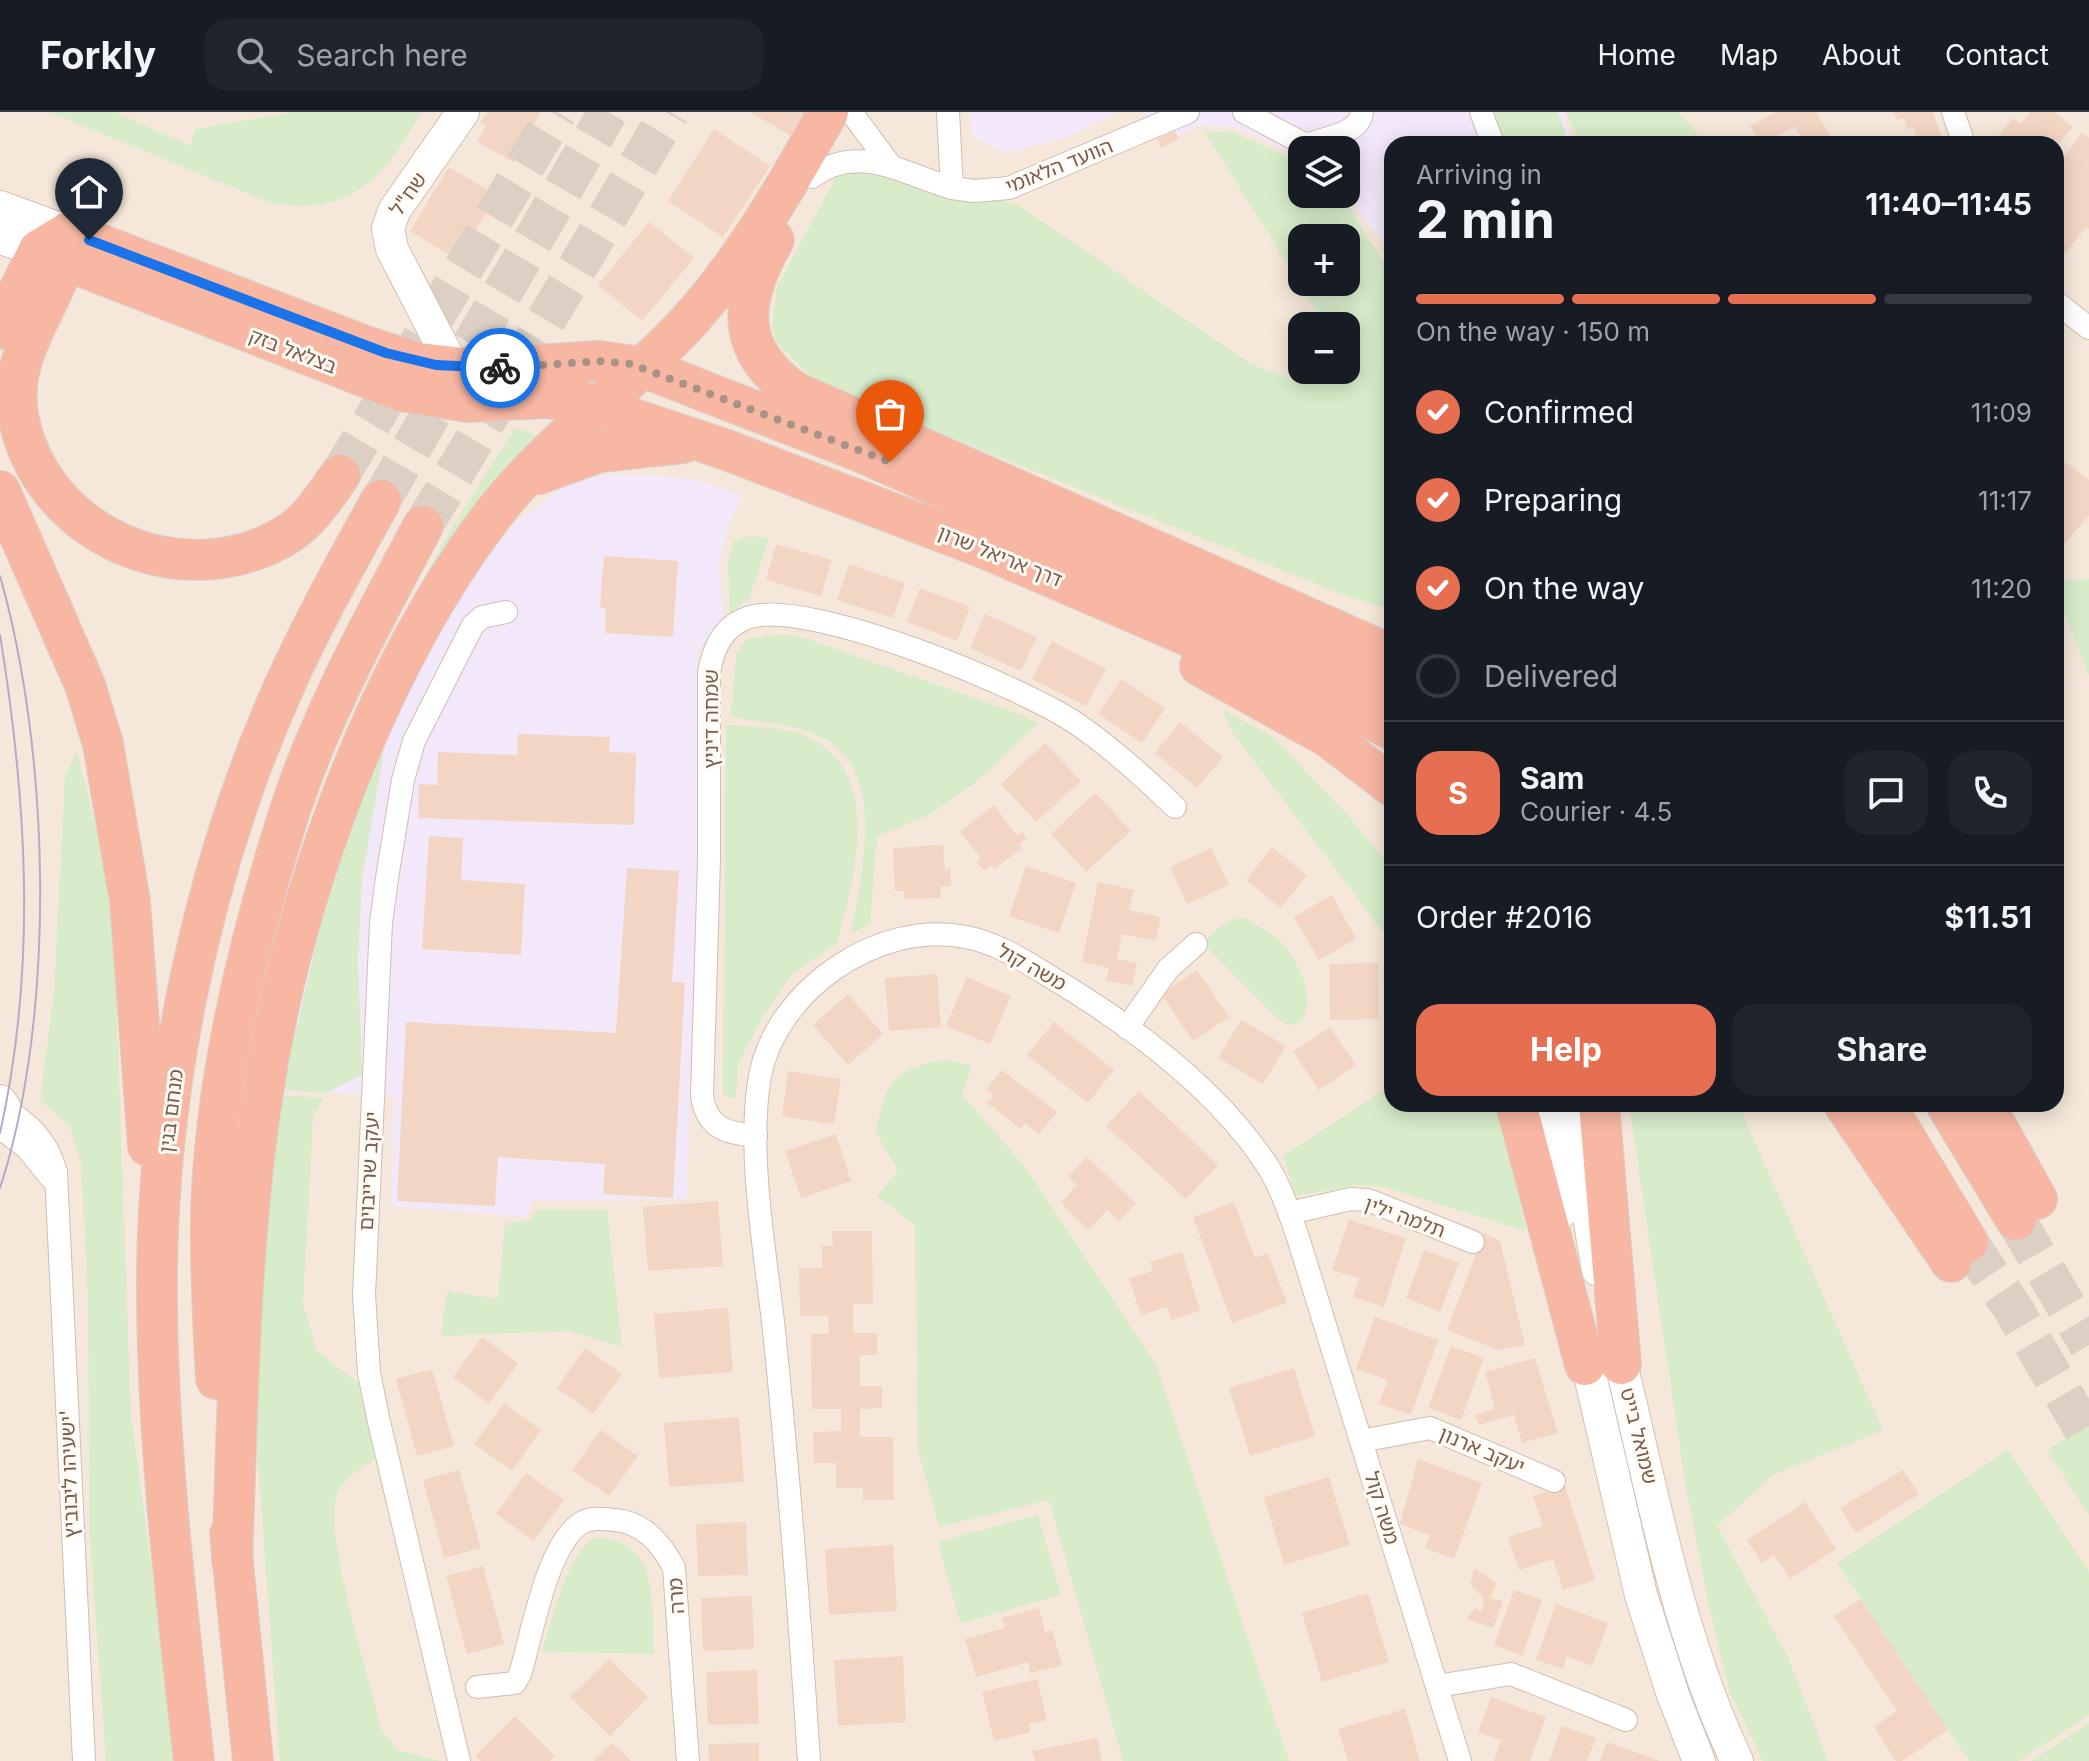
<!DOCTYPE html>
<meta charset="utf-8">
<style>
body{margin:0;font-family:Inter,"Noto Sans Hebrew",sans-serif;background:#20242c;color:#f1f3f6;height:100vh;display:flex;flex-direction:column;font-size:30px;white-space:nowrap}
*{box-sizing:border-box;margin:0}
p{font-size:26px;color:#9ea1a6}
.icon{flex:none;width:44px;height:44px;fill:none;stroke:currentColor;stroke-width:2;stroke-linecap:round;stroke-linejoin:round}
.map{position:relative;flex:1;overflow:hidden}
.details{position:absolute;left:1384px;top:24px;width:680px;height:976px;display:flex;flex-direction:column;background:#171b24;border-radius:24px;box-shadow:0 4px 20px #0003}
.details>*{flex:none}
.fabs{position:absolute;left:1288px;top:24px;display:grid;gap:16px}
.fabs a{display:grid;place-items:center;width:72px;height:72px;border-radius:16px;background:#171b24;box-shadow:0 4px 20px #0003;font-size:40px}
.pin{position:absolute;display:grid;place-items:center;width:68px;height:68px;color:#fff;margin:-82px -34px;border-radius:50% 50% 50% 0;rotate:-45deg;box-shadow:0 0 8px #0007}
.pin .icon{rotate:45deg}
.courier{position:absolute;display:grid;place-items:center;width:80px;height:80px;margin:-40px;border:6px solid #1a73e8;border-radius:50%;background:#fff;color:#222;box-shadow:0 2px 10px #0007}
.summary em{font-style:normal;font-weight:700}
.summary div{display:flex;flex-direction:column-reverse}
.summary{display:flex;align-items:center;justify-content:space-between;height:136px;padding:0 32px}
h1{font-size:52px;font-weight:700;line-height:60px}
.bar{display:grid;grid-template-columns:repeat(4,1fr);gap:12px 8px;align-content:center;height:96px;padding:0 32px}
.bar i{height:10px;border-radius:6px;background:#363941}
.bar .selected{background:#e76f51}
.bar p{grid-column:span 4}
.line{display:flex;align-items:center;gap:20px;padding:0 32px;border-top:2px solid #363941}
.line div{flex:1}
.round{display:grid;place-items:center;flex:none;width:84px;height:84px;border-radius:24px;background:#20242c}
ol{padding:0 32px;list-style:none}
li{display:flex;align-items:center;gap:24px;height:88px}
li p{margin-inline-start:auto}
li .icon{padding:8px;border-radius:50%;background:#e76f51;color:#fff;stroke-width:4}
li:last-child{color:#9ea1a6}
li i{width:44px;height:44px;border:4px solid #363941;border-radius:50%}
.button{display:flex;gap:16px;margin-top:auto;padding:16px 32px}
.button a{flex:1;height:92px;border-radius:24px;background:#e76f51;color:#fff;font-size:32px;font-weight:700;line-height:92px;text-align:center}
.button a+a{background:#20242c;color:#f1f3f6}
header{display:flex;align-items:center;gap:48px;box-sizing:border-box;height:112px;padding:0 40px;background:#171b24;border-bottom:2px solid #363941}
header strong{font-size:38px}
nav{display:flex;gap:44px;margin-inline-start:auto;font-size:28px}
.search{width:560px;height:72px;background:#20242c;display:flex;align-items:center;gap:20px;box-sizing:border-box;padding:0 28px;border-radius:24px;color:#9ea1a6;font-size:30px}
.map>svg:first-child{display:block}
.residential{fill:#f5e8da;fill-rule:evenodd}
.education{fill:#f3e8fa}
.green{fill:#d8ecc9;fill-rule:evenodd}
.building{fill:#f3d5c3}
.lines{fill:none;stroke-linecap:round;stroke-linejoin:round}
.highway-tunnel{stroke:#dcd0c4;stroke-width:40;stroke-dasharray:40 20;stroke-linecap:butt}
.street-casing{stroke:#d1beb0;stroke-width:24}
.secondary-casing{stroke:#d6c0b0;stroke-width:34}
.highway-casing{stroke:#dad1cd;stroke-width:42}
.street{stroke:#fff;stroke-width:22}
.secondary{stroke:#fff;stroke-width:32}
.highway{stroke:#f7b7a3;stroke-width:40}
.tram{stroke:#b9a8c9;stroke-width:2}
.done{stroke:#a89285;stroke-width:8;stroke-dasharray:0 14.4}
.route{stroke:#1a73e8;stroke-width:10}
.labels{text-anchor:middle;dominant-baseline:central;stroke-width:6;stroke-linejoin:round;paint-order:stroke}
.street-label{font-size:20px;fill:#7a5c4d;stroke:#fffaf3}
</style>
<header>
<strong>Forkly</strong>
<div class="search"><svg class="icon" aria-label="search" viewBox="0 0 24 24"><circle cx="10" cy="10" r="6"/><path d="M15 15l6 6"/></svg>Search here</div>
<nav><a>Home</a><a>Map</a><a>About</a><a>Contact</a></nav>
</header>
<div class="map">
<svg width="2089" height="1649" viewBox="0 0 2089 1649">
<rect width="100%" height="100%" fill="#fdf6ec"/>
<path class="residential" d="M0,0h2089v1649h-2089zM1392,32h664v960h-664zM1302,38h44v44h-44zM1302,126h44v44h-44zM1302,214h44v44h-44z"/>
<g class="education">
<path d="M970,0h150l-55,26 -59,15 -34,-17z"/>
<path d="M1143,0h420l11,32h-182v110l-47,-60 1,-44h-44v9l-67,-32 -35,-2 -38,19z"/>
<path d="M591,363h56l47,4 49,17 -14,27 -10,43 5,51 -27,35v210l-10,337 -154,1 -7,17 -135,-11 2,-111 -119,-4 70,-262 106,-227 68,-82 45,-32z"/>
</g>
<g class="green">
<path d="M49,0h66l75,34 6,-17 98,-17h127c-34,64 -72,106 -150,91z"/>
<path d="M1492,0h66l8,22 -29,10h-33z"/>
<path d="M1566,0h113l27,32h-126z"/>
<path d="M1204,19l28,1 65,29 5,4v29h39l51,82v334l-51,-16 -464,-186 -61,-26 -39,-39 -5,-16 5,-40 65,-121 176,39 233,159 48,18 22,-12h25v-44h-20zM1302,126h44v44h-44z"/>
<path d="M515,316l24,8 -138,185 44,-82z"/>
<path d="M749,424l20,2 -20,61 -19,14 -2,-52 6,-20z"/>
<path d="M2089,467v97l-33,-84v-11z"/>
<path d="M771,523h25l229,81 13,8 -63,59 -44,31 -54,22 -7,88 -19,10c9,-56 37,-159 -25,-194 -28,-16 -64,-18 -95,-23l5,-63 11,-15z"/>
<path d="M391,596l-29,171 -4,81 4,115 -36,18 -44,-3 44,-188z"/>
<path d="M1222,597l51,28 79,83 40,50v74l-160,-212z"/>
<path d="M726,613c26,2 56,1 80,11 79,35 48,143 31,207l-45,31 -29,43 -25,47 -2,35 -13,-4z"/>
<path d="M77,640l30,120 8,99 16,444 46,346h-71l-16,-224 -2,-238 -7,-136 -11,-36 -30,-27 14,-106 11,-218z"/>
<path d="M1244,806c13,7 27,14 38,25 17,19 39,61 15,81l-9,1 -10,-6 -74,-75c11,-14 21,-25 40,-26z"/>
<path d="M946,948l26,6 -10,28 67,78 128,195 132,394h-166l-74,-261 -110,27 -21,-77 -3,-225 -38,-29 21,-25 -22,-39c10,-50 17,-65 70,-72z"/>
<path d="M1392,973v19h106l28,127 -142,-44 -25,-2 -63,11 -13,-40z"/>
<path d="M280,983l43,3 -10,19 -10,187 14,47 42,33 16,75c-17,12 -36,21 -40,43 -8,42 35,180 47,229l16,19 42,11h-160l-23,-313 3,-172z"/>
<path d="M1629,992h109l145,326 -110,45 -56,51 71,131 40,104h-65l-33,-68 -22,-92 -23,-120z"/>
<path d="M538,1097l69,1 15,137 -53,-16 -128,5 6,-45 51,8 7,-76 24,-2z"/>
<path d="M2089,1311v92l-42,-65z"/>
<path d="M2008,1338l81,122v143l-71,46h-49l-132,-198z"/>
<path d="M1038,1403l23,80 -101,28 -22,-81z"/>
<path d="M598,1425c63,5 53,69 56,117l-112,-2c9,-28 27,-107 56,-115z"/>
<path d="M2089,1611v38h-58z"/>
</g>
<g class="building">
<path d="M488,0h53l-28,50 -36,-20 9,-16 -6,-3z"/>
<path d="M750,0h56l-15,24z"/>
<path d="M1776,0h40l19,32h-35l4,-2 -9,-15 -34,17 -11,-18z"/>
<path d="M1894,0h39l11,32h-16l-2,-6 -8,3 -5,-14 -6,2 -3,-11 -7,2z"/>
<path d="M2030,0h24l19,15 -17,20v-3h-50l-9,-7 16,-19 8,6z"/>
<path d="M714,17l56,37 -47,71 -55,-36z"/>
<path d="M1175,19l4,8 -18,9 -4,-9z"/>
<path d="M2082,21l7,5v91l-3,-2 -21,27 -9,-7v-80z"/>
<path d="M449,55l48,29 -40,64 -47,-29z"/>
<path d="M649,110l45,36 -52,63 -44,-36z"/>
<path d="M2056,344l33,24v35l-25,29 -8,-5z"/>
<path d="M776,432l56,16 -11,36 -55,-16z"/>
<path d="M604,444l74,5 -5,76 -68,-4 1,-23 -6,-4z"/>
<path d="M849,452l56,19 -12,35 -56,-18z"/>
<path d="M920,476l50,19 -13,34 -50,-19z"/>
<path d="M985,502l52,23 -16,34 -51,-23z"/>
<path d="M1052,529l54,28 -20,37 -54,-27z"/>
<path d="M1121,567l44,29 -23,35 -44,-29z"/>
<path d="M1180,610l43,35 -26,31 -42,-35z"/>
<path d="M518,622l92,3 -1,15 27,1 -2,72 -216,-7 1,-34 18,1 1,-33 79,3z"/>
<path d="M1045,631l36,38 -45,41 -35,-38z"/>
<path d="M1095,681l36,38 -45,41 -35,-38z"/>
<path d="M994,693l23,31 5,-4 5,6 -8,6 3,4 -28,21 -3,-4 -7,6 -8,-10 5,-3 -21,-26z"/>
<path d="M429,724l34,2 -2,42 64,4 -4,71 -99,-6z"/>
<path d="M943,733l2,25 5,-2 1,18 -11,1 1,11 -36,1 -1,-8h-9l-2,-43z"/>
<path d="M1272,735l35,28 -26,33 -35,-28z"/>
<path d="M1211,736l18,37 -42,19 -17,-37z"/>
<path d="M1026,754l50,17 -17,50 -50,-17z"/>
<path d="M627,756l52,3 -7,111 13,1 -12,215 -70,-4 2,-30 -107,-7 -3,49 -98,-5 9,-179 210,11z"/>
<path d="M1098,770l36,8 -5,20 32,7 -5,24 -34,-7 -5,25 20,4 -5,23 -26,-6 3,-12 -27,-6z"/>
<path d="M1332,783l24,44 -37,21 -25,-43z"/>
<path d="M1378,851l1,56 -49,1 -1,-56z"/>
<path d="M1197,858l32,47 -36,24 -32,-47z"/>
<path d="M937,862l4,53 -52,4 -4,-53z"/>
<path d="M967,865l44,19 -21,48 -44,-18z"/>
<path d="M848,882l35,40 -35,31 -35,-40z"/>
<path d="M1241,908l45,26 -23,38 -45,-26z"/>
<path d="M1054,910l60,48 -26,33 -61,-48z"/>
<path d="M1330,915l26,38 -37,25 -26,-38z"/>
<path d="M1002,958l55,42 -18,22 -14,-11 -4,6 -34,-26 7,-8 -8,-5z"/>
<path d="M788,959l53,8 -7,45 -52,-7z"/>
<path d="M1139,979l79,74 -32,34 -80,-73z"/>
<path d="M836,1022l15,47 -50,17 -16,-47z"/>
<path d="M1087,1045l49,46 -17,18 -12,-11 -18,20 -28,-27 16,-18 -9,-8z"/>
<path d="M718,1089l5,65 -75,5 -5,-64z"/>
<path d="M1234,1090l21,56 13,-5 19,50 -55,20 -39,-106z"/>
<path d="M1349,1108l57,18 -22,69 -31,-10 6,-19 -27,-8z"/>
<path d="M832,1119h40l1,73h-20v29h24v22h-17v31h22v22l-22,1v28h33l1,63h-31v-12h-27v-25h-22l-1,-31 28,-1v-22h-29l-1,-75h18l-1,-18h-28l-1,-48h23v-22h11z"/>
<path d="M1484,1121l16,8 25,104 -26,5 -52,-20z"/>
<path d="M1424,1138l35,13 -19,49 -34,-14z"/>
<path d="M1182,1140l18,59 -29,9 -4,-13 -26,8 -12,-37 24,-7 -3,-9z"/>
<path d="M728,1196l5,64 -74,6 -5,-64z"/>
<path d="M1375,1205l63,23 -27,75 -32,-11 9,-24 -32,-11z"/>
<path d="M482,1225l36,26 -29,41 -36,-27z"/>
<path d="M1451,1234l33,12 -23,62 -33,-12z"/>
<path d="M585,1236l37,26 -29,40 -36,-26z"/>
<path d="M1535,1246l23,75 -36,10 -8,-28 -35,10 -4,-10 20,-6 -10,-37z"/>
<path d="M1294,1256l21,68 -65,20 -21,-68z"/>
<path d="M432,1257l22,77 -37,10 -21,-77z"/>
<path d="M504,1291l37,27 -29,41 -38,-27z"/>
<path d="M739,1305l5,65 -75,5 -5,-64z"/>
<path d="M601,1318l37,26 -29,40 -37,-26z"/>
<path d="M1418,1347l64,24 -28,76 -29,-11 5,-13 -30,-11z"/>
<path d="M459,1358l22,78 -37,10 -21,-78z"/>
<path d="M1903,1358l16,24 -63,39 -16,-25z"/>
<path d="M526,1361l38,27 -30,41 -38,-27z"/>
<path d="M1329,1365l21,68 -66,20 -20,-68z"/>
<path d="M1565,1373l30,95 -32,10 -10,-31 -34,11 -11,-33 35,-11 -10,-30z"/>
<path d="M1805,1390l31,47 -46,30 -16,-24 -12,8 -15,-23z"/>
<path d="M746,1410l2,53 -50,1 -2,-52z"/>
<path d="M893,1433l4,66 -68,4 -4,-66z"/>
<path d="M483,1454l21,78 -37,10 -21,-78z"/>
<path d="M1474,1456l23,15 -7,15 13,3 -10,27 -26,-9 8,-11 7,3 2,-12 -14,-15z"/>
<path d="M1514,1478l28,10 -20,56 -28,-11z"/>
<path d="M1368,1481l21,69 -67,20 -20,-69z"/>
<path d="M752,1484l2,53 -51,2 -2,-53z"/>
<path d="M1861,1487l87,131 -46,31h-6l-22,-34 23,-16 -63,-95z"/>
<path d="M1556,1492l52,19 -16,43 -25,-10 -4,13 -27,-9z"/>
<path d="M1039,1496l6,24 7,-2 10,35 -32,8 -2,-11 -52,15 -11,-38 40,-11 -3,-10z"/>
<path d="M903,1544l3,66 -68,4 -4,-66z"/>
<path d="M609,1547l39,38 -38,39 -40,-39z"/>
<path d="M757,1558l2,54 -51,1 -2,-53z"/>
<path d="M1037,1567l10,41 -18,4 2,8 -37,9 -12,-49z"/>
<path d="M1491,1585l55,20 -16,44h-36l7,-21 -23,-8z"/>
<path d="M1405,1597l15,52h-72l-10,-32z"/>
<path d="M515,1604l40,40 -5,5h-69l-6,-5z"/>
<path d="M1562,1614l34,12 -9,23h-38z"/>
<path d="M1097,1626l5,23h-67l-3,-10z"/>
<path d="M1607,1630l53,19h-60z"/>
<path d="M612,1631l19,18h-37z"/>
<path d="M759,1631v18h-50l-1,-17z"/>
</g>
<g class="lines">
<g class="highway-tunnel">
<path d="M340,363l217,-363"/>
<path d="M381,388l227,-388"/>
<path d="M423,414l247,-414"/>
<path d="M2016,1108l73,125"/>
<path d="M1968,1130l44,65 77,131"/>
</g>
<defs>
<g id="street">
<path d="M851,0l40,54"/>
<path d="M948,0l4,76 22,3 35,-3 179,-76"/>
<path d="M1244,0l62,33c18,-7 54,-11 56,-33"/>
<path d="M1481,0l12,32"/>
<path d="M1953,0l11,32"/>
<path d="M812,65c47,-35 91,-3 140,11"/>
<path d="M2056,190l33,26"/>
<path d="M1127,916l41,-59 28,-25"/>
<path d="M0,993c28,18 47,34 56,67l28,589"/>
<path d="M0,1016l26,19 25,31"/>
<path d="M756,1024c-29,-3 -49,-7 -54,-40l7,-237v-186c4,-25 14,-48 41,-56 61,-18 273,70 327,107 35,24 67,53 98,83"/>
<path d="M1289,1101l62,-14 17,1 105,42"/>
<path d="M1361,1329l69,-13 124,53"/>
<path d="M1437,1574l74,-12 115,46"/>
<path d="M477,1575l38,-4 5,-9c12,-38 27,-133 63,-152 10,-5 21,-3 31,-2 28,1 48,24 60,48l14,193"/>
<path d="M459,1649l-80,-339 -10,-49 -5,-78 17,-372 6,-45 16,-98 11,-39 59,-116 9,-8 24,-5"/>
<path d="M809,1649c-9,-141 -20,-281 -34,-421 -8,-80 -29,-185 -15,-264 16,-86 119,-157 206,-139 31,6 57,23 83,39 79,47 164,109 216,186 16,24 25,52 34,79l161,520"/>
</g>
<g id="secondary">
<path d="M0,95l68,25"/>
<path d="M0,126l39,12"/>
<path d="M453,255l-61,-118 -4,-20 6,-18 69,-99"/>
<path d="M0,989l5,7"/>
<path d="M1544,992l17,108"/>
<path d="M1570,992l28,166"/>
<path d="M1582,1229l59,254 32,100 26,66"/>
<path d="M1616,1231c35,139 59,287 121,418"/>
</g>
<g id="highway">
<path d="M68,120l300,115 51,16 53,6 127,-8 43,6 219,85 531,237"/>
<path d="M68,124c-4,64 -61,107 -50,178 20,121 166,185 270,120 22,-14 37,-38 52,-59"/>
<path d="M774,128c-34,59 -41,109 21,152l597,263"/>
<path d="M39,138l362,141 66,11 78,-4 38,4 138,46 258,98 342,147 71,37"/>
<path d="M0,217l39,-79 23,-14"/>
<path d="M539,362l61,-22 83,-9"/>
<path d="M0,379l85,194 18,59 27,157 18,245"/>
<path d="M1200,554l128,71 64,49"/>
<path d="M1516,992l69,261"/>
<path d="M1599,992l22,260"/>
<path d="M1844,992l107,158"/>
<path d="M1885,992l83,138"/>
<path d="M1946,992l70,116"/>
<path d="M1984,992l53,95"/>
<path d="M216,1267c-3,-55 -6,-109 -5,-164 3,-131 36,-268 75,-392 32,-104 87,-202 137,-297"/>
<path d="M230,1422l23,227"/>
<path d="M232,1449c6,-152 7,-305 29,-456 28,-196 110,-429 230,-588 51,-67 121,-118 180,-177 62,-61 115,-152 157,-228"/>
<path d="M194,1649c-17,-154 -36,-308 -37,-463 -2,-193 41,-411 117,-588 30,-72 69,-141 107,-210"/>
</g>
</defs>
<use href="#street" class="street-casing"/>
<use href="#secondary" class="secondary-casing"/>
<use href="#highway" class="highway-casing"/>
<use href="#street" class="street"/>
<use href="#secondary" class="secondary"/>
<use href="#highway" class="highway"/>
<g class="tram">
<path d="M0,464c50,176 57,437 0,612"/>
<path d="M0,523c27,166 37,333 0,498"/>
</g>
</g>
<g class="lines">
<path class="done" d="M500,256l99,-7 32,3 259,98"/>
<path class="route" d="M89,128l297,113 50,12 64,3"/>
</g>
<g class="labels">
<g class="street-label">
<text transform="translate(1059 54) rotate(-22)">הוועד הלאומי</text>
<text transform="translate(408 82) rotate(-55)">שח"ל</text>
<text transform="translate(293 239) rotate(21)">בצלאל בזק</text>
<text transform="translate(1000 444) rotate(22)">דרך אריאל שרון</text>
<text transform="translate(711 607) rotate(-90)">שמחה דיניץ</text>
<text transform="translate(1032 855) rotate(29)">משה קול</text>
<text transform="translate(171 999) rotate(-83)">מנחם בגין</text>
<text transform="translate(369 1059) rotate(-87)">יעקב שרייבוים</text>
<text transform="translate(1405 1105) rotate(20)">תלמה ילין</text>
<text transform="translate(1639 1324) rotate(76)">שמואל בייט</text>
<text transform="translate(1482 1338) rotate(23)">יעקב ארנון</text>
<text transform="translate(69 1362) rotate(-92)">ישעיהו ליבוביץ'</text>
<text transform="translate(1382 1396) rotate(73)">משה קול</text>
<text transform="translate(676 1484) rotate(-94)">מרה</text>
</g>
</g>
</svg>
<div class="fabs">
<a><svg class="icon" aria-label="layers" viewBox="0 0 24 24"><path d="M12 4l9 5-9 5-9-5zM3 14l9 5 9-5"/></svg></a>
<a>+</a>
<a>−</a>
</div>
<div class="pin" style="left:890px;top:350px;background:#ea580c"><svg class="icon" aria-label="bag" viewBox="0 0 24 24"><path d="M5 8h14l-1 12H6zM9 8a3 3 0 0 1 6 0"/></svg></div>
<div class="pin" style="left:89px;top:128px;background:#1f2937"><svg class="icon" aria-label="home" viewBox="0 0 24 24"><path d="M3 11l9-7 9 7M6 9v11h12V9"/></svg></div>
<div class="courier" style="left:500px;top:256px"><svg class="icon" aria-label="bike" viewBox="0 0 24 24"><circle cx="6" cy="16" r="4"/><circle cx="18" cy="16" r="4"/><path d="M6 16l4-8h5l3 8M10 8l3 8H6M13 5h3"/></svg></div>
<section class="details">
<div class="summary"><div><h1>2 min</h1><p>Arriving in</p></div><em>11:40–11:45</em></div>
<div class="bar"><i class="selected"></i><i class="selected"></i><i class="selected"></i><i></i><p>On the way · 150 m</p></div>
<ol>
<li><svg class="icon" aria-label="check" viewBox="0 0 24 24"><path d="M5 12l5 5 9-10"/></svg>Confirmed<p>11:09</p></li>
<li><svg class="icon" aria-label="check" viewBox="0 0 24 24"><path d="M5 12l5 5 9-10"/></svg>Preparing<p>11:17</p></li>
<li><svg class="icon" aria-label="check" viewBox="0 0 24 24"><path d="M5 12l5 5 9-10"/></svg>On the way<p>11:20</p></li>
<li><i></i>Delivered</li>
</ol>
<div class="line" style="height:144px"><b class="round" style="background:#e76f51;color:#fff">S</b><div><b>Sam</b><p>Courier · 4.5</p></div><a class="round"><svg class="icon" aria-label="chat" viewBox="0 0 24 24"><path d="M4 5h16v11H9l-5 4z"/></svg></a><a class="round"><svg class="icon" aria-label="phone" viewBox="0 0 24 24"><path d="M5 4h4l2 5-3 2q2 4 5 5l2-3 5 2v4C11 20 4 13 5 4z"/></svg></a></div>
<div class="line" style="height:104px"><div>Order #2016</div><b>$11.51</b></div>
<div class="button"><a>Help</a><a>Share</a></div>
</section>
</div>
